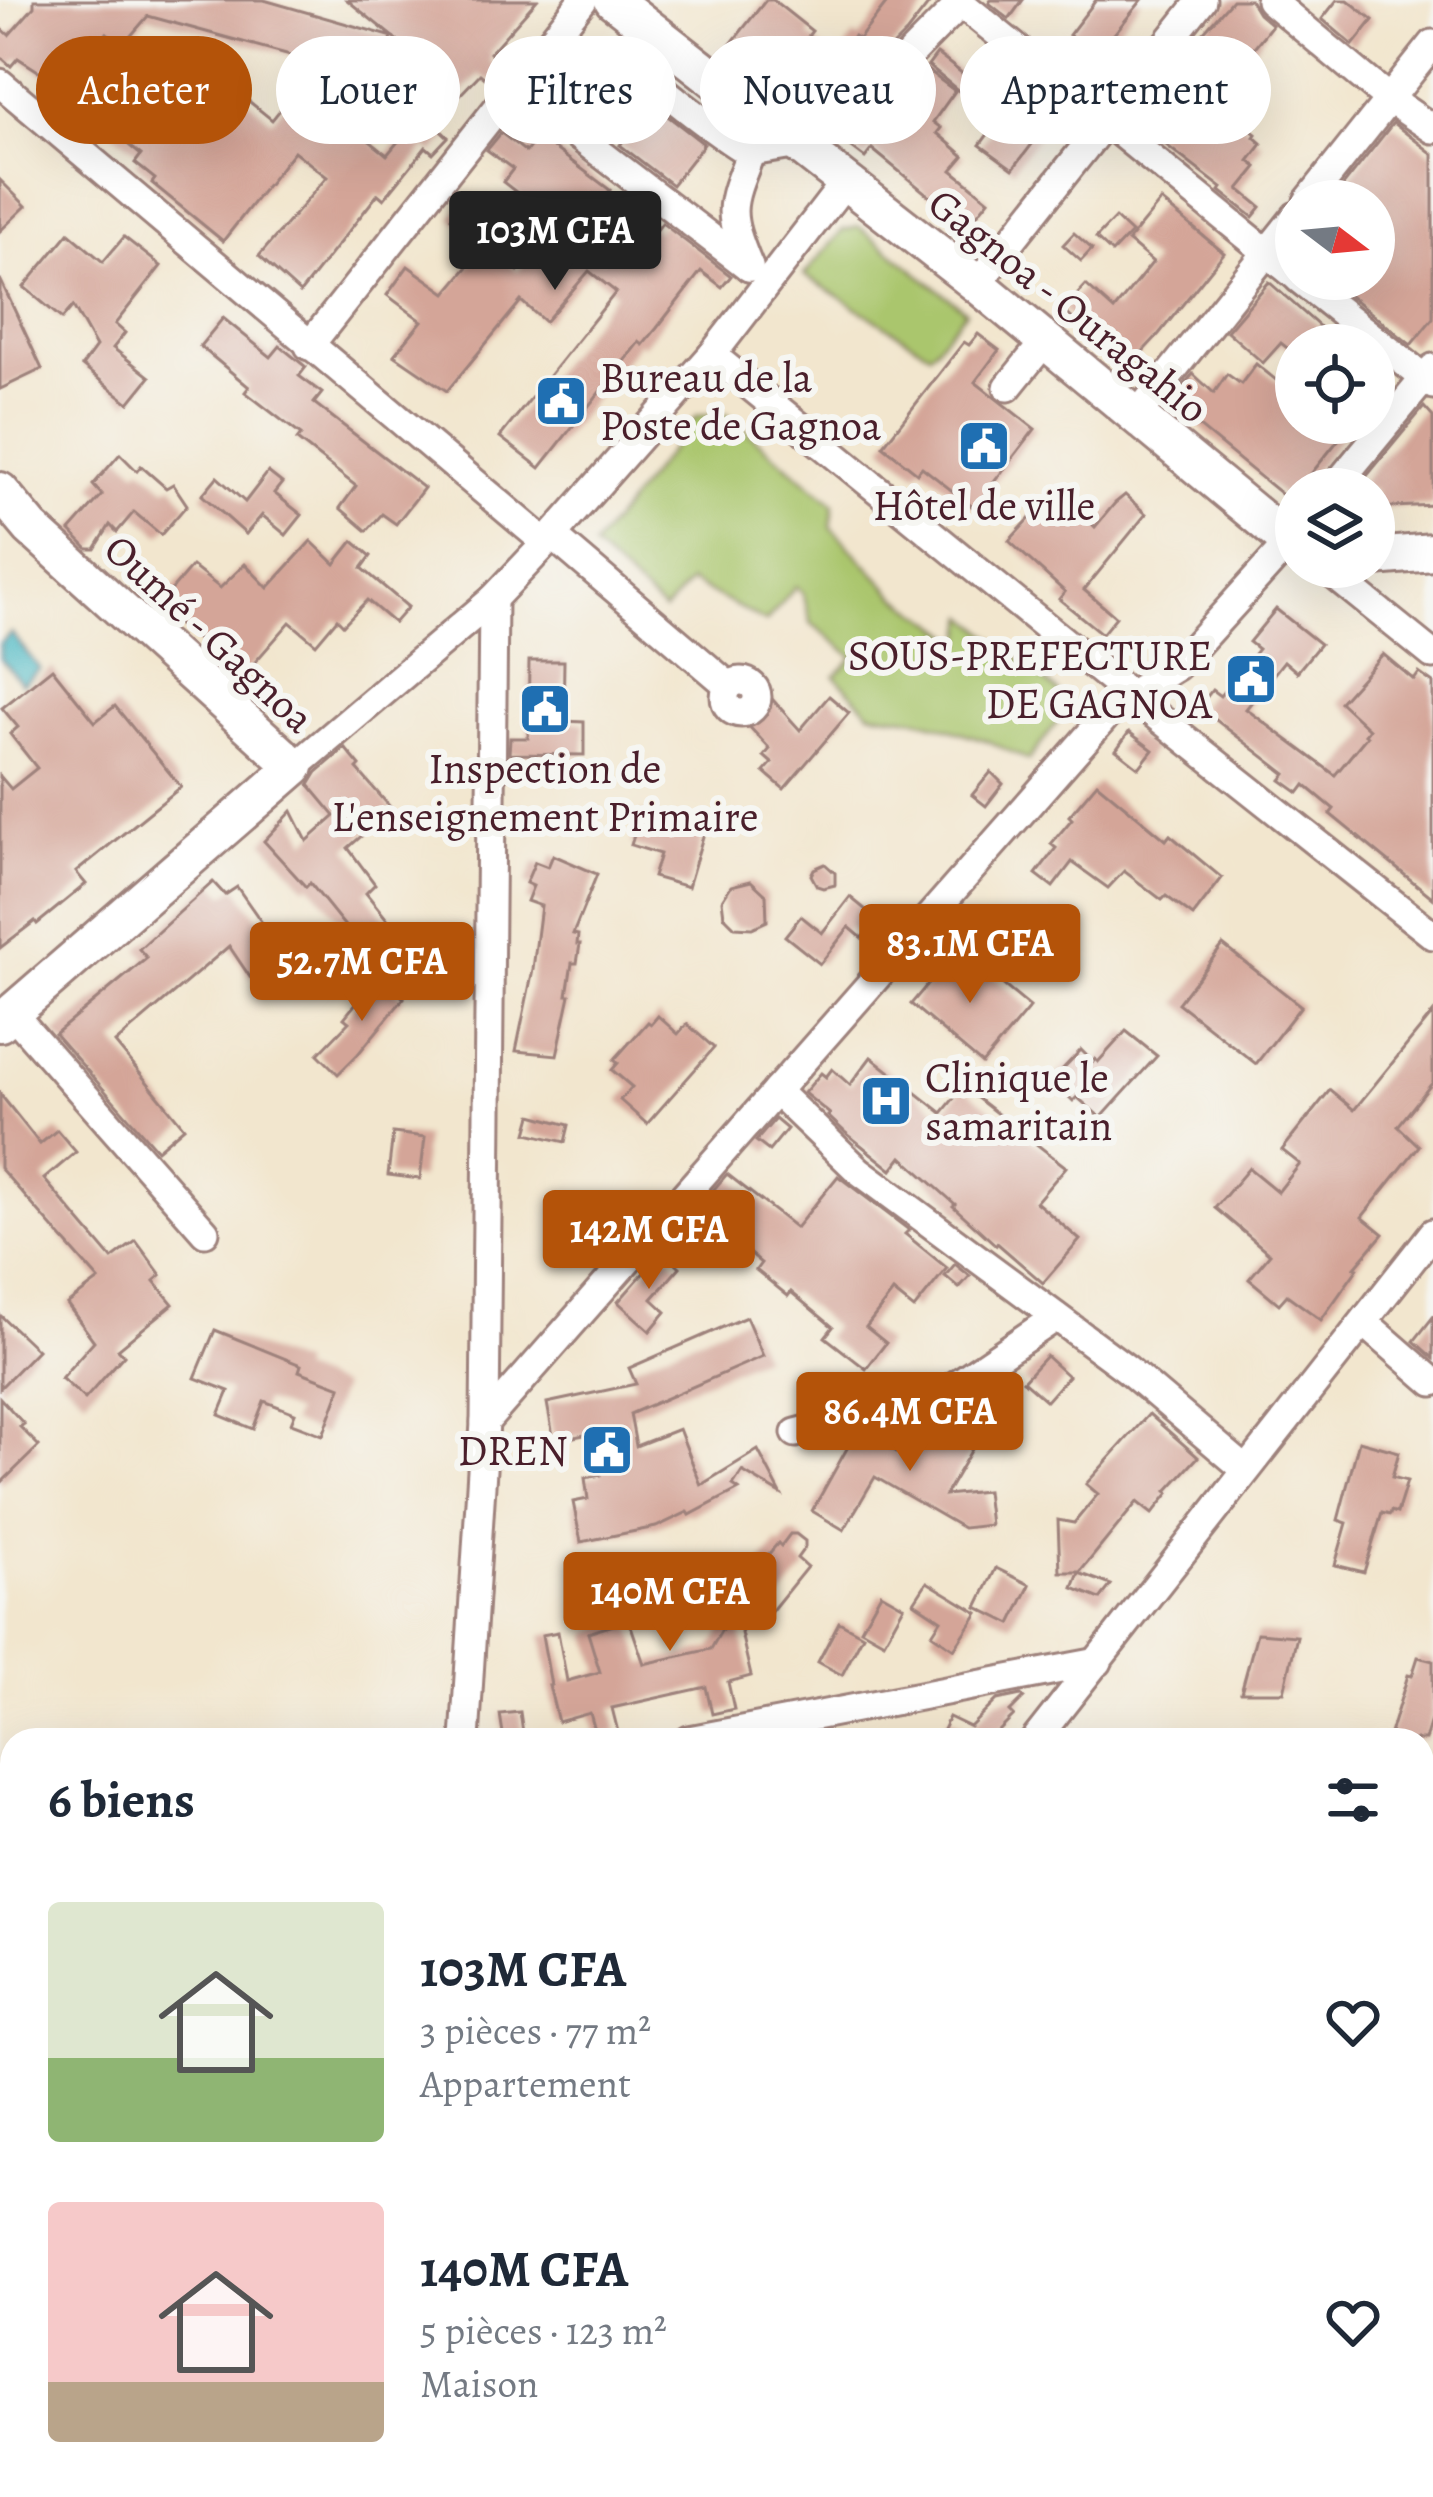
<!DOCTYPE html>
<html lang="fr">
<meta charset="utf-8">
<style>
:root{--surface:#fff;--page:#f2f2f3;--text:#1f2937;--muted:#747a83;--accent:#b45309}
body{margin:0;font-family:Alegreya,serif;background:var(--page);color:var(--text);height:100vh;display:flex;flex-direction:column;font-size:45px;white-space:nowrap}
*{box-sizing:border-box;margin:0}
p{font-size:39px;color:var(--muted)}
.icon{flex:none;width:66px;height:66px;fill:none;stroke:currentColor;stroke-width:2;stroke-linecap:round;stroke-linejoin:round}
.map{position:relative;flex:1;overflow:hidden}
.panel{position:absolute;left:0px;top:1728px;width:1434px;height:771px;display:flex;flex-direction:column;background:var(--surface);border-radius:36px 36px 0 0;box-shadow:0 12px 48px #0002}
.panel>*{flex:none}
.top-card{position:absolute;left:36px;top:36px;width:1362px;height:108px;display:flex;gap:24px}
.needle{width:78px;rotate:106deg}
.tools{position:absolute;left:1275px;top:180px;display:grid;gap:24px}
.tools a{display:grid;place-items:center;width:120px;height:120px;border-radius:50%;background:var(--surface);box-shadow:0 12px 48px #0002;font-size:60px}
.price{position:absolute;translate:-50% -102px;padding:0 27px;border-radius:12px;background:var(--accent);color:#fff;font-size:39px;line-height:78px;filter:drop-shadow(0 3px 6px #0008)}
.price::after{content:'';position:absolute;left:50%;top:72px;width:36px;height:27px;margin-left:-18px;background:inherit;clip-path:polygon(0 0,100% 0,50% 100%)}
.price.selected{background:#222;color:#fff}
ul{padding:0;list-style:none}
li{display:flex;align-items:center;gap:36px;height:300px;padding:0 48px}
li span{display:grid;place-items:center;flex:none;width:336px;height:240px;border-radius:12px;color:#555}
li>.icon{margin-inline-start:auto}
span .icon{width:144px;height:144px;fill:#fffc;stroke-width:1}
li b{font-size:51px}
h2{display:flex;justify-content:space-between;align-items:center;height:144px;padding:0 48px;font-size:51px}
.pill{padding:0 42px;border-radius:54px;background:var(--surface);box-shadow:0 12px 48px #0002;font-size:42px;line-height:108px}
.pill.selected{background:var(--accent);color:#fff}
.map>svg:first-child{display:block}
</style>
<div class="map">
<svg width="1433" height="2497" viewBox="0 0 1433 2497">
<rect width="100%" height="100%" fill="#f6f6f2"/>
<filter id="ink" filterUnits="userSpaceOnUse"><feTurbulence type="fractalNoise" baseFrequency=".00833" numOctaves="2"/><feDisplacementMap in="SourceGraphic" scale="24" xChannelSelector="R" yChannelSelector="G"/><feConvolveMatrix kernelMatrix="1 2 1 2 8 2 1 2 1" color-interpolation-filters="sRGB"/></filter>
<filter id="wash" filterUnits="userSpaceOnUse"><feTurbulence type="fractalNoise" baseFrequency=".004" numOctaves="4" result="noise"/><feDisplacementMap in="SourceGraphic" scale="48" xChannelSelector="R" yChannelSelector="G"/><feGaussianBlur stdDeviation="2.7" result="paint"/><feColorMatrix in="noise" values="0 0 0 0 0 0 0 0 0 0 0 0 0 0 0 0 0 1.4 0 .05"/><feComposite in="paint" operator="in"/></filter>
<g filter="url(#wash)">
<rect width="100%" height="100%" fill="#f2e6ce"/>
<g fill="#aac66d" stroke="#7a724c" stroke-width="3">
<polygon points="859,227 966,311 930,353 804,275 843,230"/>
<polygon points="727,415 834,504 831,527 896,596 963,642 967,616 1057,691 1067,709 1029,760 985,740 919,719 870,712 835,676 854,657 811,623 803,593 796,586 766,622 690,582 664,611 593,547 697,416"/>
</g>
<polygon fill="#49b7c2" stroke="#4a6b76" stroke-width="3" points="11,633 40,669 22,684 0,658 0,643"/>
<g id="blocks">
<g fill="#d4a598">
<polygon points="34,0 264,0 393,37 358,84 334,67 148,16 122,46 107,33 60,93 47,82 49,78 18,58 11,66 0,56 0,27 9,35 34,7"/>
<polygon points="347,0 537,0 490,53 493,56 490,61 501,70 490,82 480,74 433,123 448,137 433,153 426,147 384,199 378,194 300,293 259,256 327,177 294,151 223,241 152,183 155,179 135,163 141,155 109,129 125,108 157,134 216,62 235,78 229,85 272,120 300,85 387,155 436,96 412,74 424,62"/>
<polygon points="766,0 773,0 812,31 808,36 837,59 854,36 859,39 889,0 932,0 907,32 866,73 861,90 866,98 873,103 885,103 923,67 955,91 933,122 941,128 937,133 964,156 952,170 989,200 967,227 872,149 865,158 799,108 796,112 769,91 772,87 726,50"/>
<polygon points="991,0 1023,0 1009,19 989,3"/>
<polygon points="1096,0 1142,0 1105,45 1128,64 1107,91 1084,73 1081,77 1061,62 1077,42 1069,35"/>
<polygon points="1232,0 1250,0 1258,13 1272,25 1247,56 1246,60 1262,73 1250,88 1193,44"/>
<polygon points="1337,0 1348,0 1373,20 1353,45 1322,19"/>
<polygon points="937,54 980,87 982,85 990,91 997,82 1025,103 1032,95 1056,113 1013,169 980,145 997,122 928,66"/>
<polygon points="1169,71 1231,118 1241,122 1256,134 1254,137 1262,144 1249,161 1257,167 1239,189 1261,207 1253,217 1220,191 1222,188 1135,121 1141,114 1137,111"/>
<polygon points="660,110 704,144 672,185 620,145 632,130 640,136"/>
<polygon points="1393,123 1433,154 1433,318 1411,345 1329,279 1374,279 1374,201 1331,201"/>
<polygon points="501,133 526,152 538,136 610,190 608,193 656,231 662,223 731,276 722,287 701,271 657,328 643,345 639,342 540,468 500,437 616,292 589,271 545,322 521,301 447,391 394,355 422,321 387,295 408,266 446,293 486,245 518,271 556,223 503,182 513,169 487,150"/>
<polygon points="0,180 26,206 0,231"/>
<polygon points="1161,201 1224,253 1159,334 1133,362 1101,334 1096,340 1063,310 1086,285 1114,310 1153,262 1128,241"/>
<polygon points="463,202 490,223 478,239 451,218"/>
<polygon points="1115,218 1131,233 1112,253 1096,238"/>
<polygon points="69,233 103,262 124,237 161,266 115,324 125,333 113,348 150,377 129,403 82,366 96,347 73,306 62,319 24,287"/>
<polygon points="1074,233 1092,249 1081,261 1063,245"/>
<polygon points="0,279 42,369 0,389"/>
<polygon points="1269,282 1330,336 1323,345 1296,345 1296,355 1281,343 1263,363 1227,331"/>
<polygon points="223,318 271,357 280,346 306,367 299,376 322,393 314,403 424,488 396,524 382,514 367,531 340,508 356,486 297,440 301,435 245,392 249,387 200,346"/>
<polygon points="978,334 999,350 975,382 1035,429 974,508 922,467 917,473 883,446 964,342 969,345"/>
<polygon points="1256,364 1296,396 1296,423 1352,423 1311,474 1313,476 1302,489 1296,489 1296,496 1291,502 1176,408 1173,398 1193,374 1214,393 1227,374 1241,384"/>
<polygon points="1424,407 1433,417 1433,505 1374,508 1374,489 1356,489"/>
<polygon points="120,454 137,471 141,466 166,488 173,484 187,505 161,535 134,512 117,532 110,525 95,549 88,549 70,531 102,495 93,485"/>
<polygon points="268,472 282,483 274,493 302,515 286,535 262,515 246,534 202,495 217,477 245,502"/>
<polygon points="1057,489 1095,527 1115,503 1125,495 1146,514 1084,590 1116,617 1102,634 1059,599 1065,592 1009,541"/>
<polygon points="311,541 335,564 353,541 371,556 362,568 408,607 394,623 367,600 343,625 337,619 316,644 290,622 241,678 213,651 156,608 192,566 220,588 245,564 268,588"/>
<polygon points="1276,609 1320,644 1297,672 1284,661 1246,709 1335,775 1367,736 1365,734 1369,729 1340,702 1383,654 1414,680 1419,673 1433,683 1433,898 1330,814 1334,809 1305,785 1299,793 1281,780 1286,774 1199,707 1212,690 1220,696 1258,649 1249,642"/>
<polygon points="529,661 564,661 563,721 584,722 584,755 509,754 510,738 528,738"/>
<polygon points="52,668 95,722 115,706 181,787 76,872 86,884 37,924 35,921 0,948 0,776 11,789 37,768 10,734 18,727 2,708"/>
<polygon points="829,696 849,713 784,789 764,772 772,763 764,756 770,749 746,723 772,699 800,730"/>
<polygon points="1129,732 1153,750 1139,768 1116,750"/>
<polygon points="345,748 360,766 357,769 392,809 348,848 375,884 366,893 406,943 378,967 310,883 306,887 264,841 292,811 307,841 335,816 309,785 317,772"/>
<polygon points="991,772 1003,784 986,806 972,795"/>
<polygon points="1097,783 1166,840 1170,835 1222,878 1193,916 1166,896 1162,900 1124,871 1108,888 1072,862 1053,887 1036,874 1056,848 1051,844 1072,819 1069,816"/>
<polygon points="641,812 704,833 688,887 653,877 660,854 631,845"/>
<polygon points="553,855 597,874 573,934 578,935 577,944 580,944 577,963 572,963 567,995 570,995 557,1055 516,1051 533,969 541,906 527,901 533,886 526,883 535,862 548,867"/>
<polygon points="825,864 835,873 835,885 823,888 817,886 811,875 814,869"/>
<polygon points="751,881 766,895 767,921 752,928 735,927 724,916 722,900 731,886"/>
<polygon points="213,882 225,895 237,887 283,953 250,977 229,946 115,1043 184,1127 157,1150 55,1034 147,958 139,949"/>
<polygon points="850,897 877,919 862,938 849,927 820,964 785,936 801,916 822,933"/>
<polygon points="1223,945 1301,1006 1256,1064 1178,1003"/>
<polygon points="950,947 972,968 977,963 1030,1007 982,1064 911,1004 944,965 938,959"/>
<polygon points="378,976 404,998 358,1054 338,1074 318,1054 349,1022 344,1018"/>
<polygon points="1433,1013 1433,1082 1398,1126 1419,1146 1362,1217 1383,1234 1355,1267 1358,1268 1321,1320 1287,1295 1279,1304 1249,1279 1270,1254 1215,1208 1249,1168 1278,1192 1300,1164 1282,1150 1330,1090 1354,1110"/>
<polygon points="658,1016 678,1034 687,1024 714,1048 647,1124 620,1100 632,1087 612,1070 618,1063 614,1060 648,1022 651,1024"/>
<polygon points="1126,1031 1157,1056 1101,1118 1077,1097 1073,1101 1052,1080 1081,1050 1093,1062 1095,1059 1098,1062"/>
<polygon points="871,1057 942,1113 963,1087 1066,1167 1036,1202 1080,1240 1043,1283 997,1243 996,1245 953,1206 955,1204 902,1157 892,1170 846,1133 828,1116 830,1114 804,1093 821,1073 826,1077 832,1069 850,1085"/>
<polygon points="0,1094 40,1144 57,1130 76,1152 44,1179 112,1259 136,1241 161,1275 154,1281 173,1304 118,1349 124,1355 85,1399 61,1378 94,1341 67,1304 99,1280 0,1168"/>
<polygon points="532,1115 569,1125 565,1142 527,1133"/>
<polygon points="775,1119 787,1129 769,1151 756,1141"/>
<polygon points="393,1133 425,1137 420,1179 388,1175"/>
<polygon points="727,1174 796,1228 838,1176 909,1230 905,1234 947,1268 914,1309 893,1292 866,1327 886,1343 866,1369 825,1337 833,1327 791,1292 788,1296 756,1270 761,1263 696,1210"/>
<polygon points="663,1251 680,1267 652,1299 666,1312 650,1331 618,1302"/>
<polygon points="955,1264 970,1276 959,1288 945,1276"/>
<polygon points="0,1315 37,1350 0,1388"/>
<polygon points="746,1317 763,1356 630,1414 636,1446 679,1429 701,1485 758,1450 781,1494 742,1471 733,1485 739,1489 690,1515 688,1512 656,1527 581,1542 573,1502 588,1499 585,1478 601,1475 594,1433 554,1441 547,1403 636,1384 629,1368"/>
<polygon points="1433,1317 1433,1358 1414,1341"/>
<polygon points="215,1330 301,1365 299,1371 341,1387 323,1435 291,1423 295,1413 264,1401 253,1429 219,1415 229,1391 195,1378"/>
<polygon points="1046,1356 1068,1376 1046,1401 1023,1381"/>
<polygon points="0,1398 24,1424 20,1427 39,1446 0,1484"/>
<polygon points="954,1408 985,1427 945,1495 986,1491 990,1525 963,1528 875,1477 844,1530 812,1511 854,1436 865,1434 911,1460 939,1414"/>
<polygon points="1149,1414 1198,1457 1167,1491 1169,1493 1152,1514 1137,1502 1080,1572 1060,1572 1058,1520 1074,1523 1098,1494 1086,1484"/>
<polygon points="1359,1441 1399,1452 1392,1477 1407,1481 1397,1513 1391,1511 1390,1515 1382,1513 1364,1572 1335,1565 1347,1523 1338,1520"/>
<polygon points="790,1534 796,1534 805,1541 805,1547 797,1558 807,1567 769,1614 757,1604 741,1633 751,1676 728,1682 734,1709 712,1714 706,1687 612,1708 618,1732 597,1738 590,1713 558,1722 549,1685 551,1685 542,1635 558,1632 567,1681 600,1672 588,1633 629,1620 644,1664 711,1649 743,1592 739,1589 778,1543 781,1546"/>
<polygon points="996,1568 1030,1585 1011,1624 977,1607"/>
<polygon points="1079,1573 1111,1585 1100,1599 1073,1588"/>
<polygon points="927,1582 978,1613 954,1649 932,1634 941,1620 914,1602"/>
<polygon points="881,1593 904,1606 884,1642 861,1629"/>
<polygon points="839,1622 863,1635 842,1675 818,1662"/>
<polygon points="1257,1633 1297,1636 1284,1692 1241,1692"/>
<polygon points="1418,1657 1433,1661 1433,1713 1425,1740 1388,1740 1408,1675 1412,1676"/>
<polygon points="1021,1695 1024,1698 1010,1712 1014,1716 992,1738 997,1740 938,1740 949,1717 970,1727 997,1700"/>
<polygon points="520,1712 524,1740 504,1740 500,1714"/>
</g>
</g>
</g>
<g filter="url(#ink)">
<use href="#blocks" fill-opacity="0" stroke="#9e827c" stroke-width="3"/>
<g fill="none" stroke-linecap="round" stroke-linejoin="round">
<g stroke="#9e827c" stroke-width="33">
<g id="minor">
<polyline points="957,0 1296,276"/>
<polyline points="1270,0 1389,99 1433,129"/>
<path d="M 640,20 C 638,33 633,55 641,67 C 651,84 726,139 745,150 L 751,152 L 799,144"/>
<polyline points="547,46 602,83"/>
<polyline points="1166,46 1242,104"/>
<polyline points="0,83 546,543"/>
<polyline points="879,86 961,3"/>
<polyline points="514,87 749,267"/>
<polyline points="573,132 602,83 654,81"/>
<polyline points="1308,201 1433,44"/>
<path d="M 749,267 C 726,211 729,207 751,152"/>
<polyline points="1299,279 1433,385"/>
<polyline points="977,284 1202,0"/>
<polyline points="309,346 583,0"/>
<polyline points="712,355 1130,695 1433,935"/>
<polyline points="1008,387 1046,340"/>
<polyline points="1136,416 1296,216"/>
<polyline points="1333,489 1433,368"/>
<polyline points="553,536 729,686"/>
<polyline points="1324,567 1433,655"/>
<circle cx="741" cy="697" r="16"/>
<polyline points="295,767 493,599 546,543 712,355 846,181"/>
<polyline points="12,1013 205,1232"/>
<polyline points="776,1091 858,1170 1127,1369 1246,1470"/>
<polyline points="1364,1322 1433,1382"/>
<polyline points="485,1422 1107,715 1130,695 1177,666 1296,535"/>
<polyline points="796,1433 941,1395 1056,1317"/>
<polyline points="465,1740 485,1422 493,599"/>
<polyline points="689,1740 1098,1662"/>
<polyline points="1035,1740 1433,1233"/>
<path d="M 12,2049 C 0,2077 0,2110 12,2138"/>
<polyline points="1422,2093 1433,2079"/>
<polyline points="507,2487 517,2497"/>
<polyline points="1103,2497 1110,2487"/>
</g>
</g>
<g stroke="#9e827c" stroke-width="42">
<g id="major">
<polyline points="613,0 977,284 1296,548"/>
<polyline points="0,491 31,528 295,767 0,1023"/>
<polyline points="1374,557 1433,552"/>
</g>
</g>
<use href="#minor" stroke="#fff" stroke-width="27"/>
<use href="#major" stroke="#fff" stroke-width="36"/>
</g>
</g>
<defs>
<g id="civic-square" transform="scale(2.7)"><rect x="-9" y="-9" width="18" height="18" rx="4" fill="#1f6fb2" stroke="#f6f6f2"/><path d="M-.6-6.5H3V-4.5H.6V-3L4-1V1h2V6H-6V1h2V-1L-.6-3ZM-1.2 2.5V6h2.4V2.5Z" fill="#fff"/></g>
<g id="hospital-square" transform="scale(2.7)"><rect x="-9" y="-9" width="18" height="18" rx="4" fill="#1f6fb2" stroke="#f6f6f2"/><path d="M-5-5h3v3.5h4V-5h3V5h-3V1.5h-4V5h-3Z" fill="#fff"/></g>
</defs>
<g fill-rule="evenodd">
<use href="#civic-square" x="561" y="401"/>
<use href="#civic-square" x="984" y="446"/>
<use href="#civic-square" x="1251" y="679"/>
<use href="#civic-square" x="545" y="709"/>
<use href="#hospital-square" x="886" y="1101"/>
<use href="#civic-square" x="607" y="1450"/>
</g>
<g text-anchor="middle" stroke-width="12" stroke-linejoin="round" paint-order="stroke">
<g font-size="42" fill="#4a1f2b" stroke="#f6f6f2">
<text transform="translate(1069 305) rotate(39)" y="15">Gagnoa - Ouragahio</text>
<text transform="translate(210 633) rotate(43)" y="15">Oumé - Gagnoa</text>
</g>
<g font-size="42" fill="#4a1f2b" stroke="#f6f6f2" text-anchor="start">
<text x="600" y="392">Bureau de la<tspan x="600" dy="48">Poste de Gagnoa</tspan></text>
<text x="984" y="520" text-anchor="middle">Hôtel de ville</text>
<text x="1212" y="670" text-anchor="end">SOUS-PREFECTURE<tspan x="1212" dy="48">DE GAGNOA</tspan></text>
<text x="545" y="783" text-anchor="middle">Inspection de<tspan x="545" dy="48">L'enseignement Primaire</tspan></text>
<text x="925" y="1092">Clinique le<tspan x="925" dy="48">samaritain</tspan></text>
<text x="568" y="1465" text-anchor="end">DREN</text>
</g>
</g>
</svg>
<div class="tools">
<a><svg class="needle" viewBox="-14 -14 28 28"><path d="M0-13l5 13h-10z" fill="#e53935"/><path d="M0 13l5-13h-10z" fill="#747a83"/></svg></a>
<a><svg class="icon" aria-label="locate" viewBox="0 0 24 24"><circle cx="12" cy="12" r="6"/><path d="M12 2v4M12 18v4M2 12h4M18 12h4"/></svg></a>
<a><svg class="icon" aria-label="layers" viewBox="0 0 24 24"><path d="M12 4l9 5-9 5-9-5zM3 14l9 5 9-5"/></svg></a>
</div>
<b class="price selected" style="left:555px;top:293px">103M CFA</b>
<b class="price" style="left:970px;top:1006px">83.1M CFA</b>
<b class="price" style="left:362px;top:1024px">52.7M CFA</b>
<b class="price" style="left:649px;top:1292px">142M CFA</b>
<b class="price" style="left:910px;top:1474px">86.4M CFA</b>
<b class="price" style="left:670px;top:1654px">140M CFA</b>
<div class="top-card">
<a class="pill selected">Acheter</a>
<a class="pill">Louer</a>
<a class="pill">Filtres</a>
<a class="pill">Nouveau</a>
<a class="pill">Appartement</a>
</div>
<section class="panel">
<h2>6 biens<svg class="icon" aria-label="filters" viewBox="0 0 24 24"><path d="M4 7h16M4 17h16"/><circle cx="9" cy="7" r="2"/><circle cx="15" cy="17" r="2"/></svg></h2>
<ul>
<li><span style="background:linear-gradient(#dfe7d0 65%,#8fb573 0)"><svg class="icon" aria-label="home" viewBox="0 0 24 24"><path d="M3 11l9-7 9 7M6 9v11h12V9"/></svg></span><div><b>103M CFA</b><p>3 pièces · 77 m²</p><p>Appartement</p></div><svg class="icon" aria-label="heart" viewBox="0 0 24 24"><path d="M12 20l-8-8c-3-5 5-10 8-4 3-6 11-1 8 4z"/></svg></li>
<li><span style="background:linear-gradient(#f6c9c9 75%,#b9a48a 0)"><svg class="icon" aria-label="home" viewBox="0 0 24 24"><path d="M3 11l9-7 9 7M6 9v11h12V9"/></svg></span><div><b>140M CFA</b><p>5 pièces · 123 m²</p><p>Maison</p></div><svg class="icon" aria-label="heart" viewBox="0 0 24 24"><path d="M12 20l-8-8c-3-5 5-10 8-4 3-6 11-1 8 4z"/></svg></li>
</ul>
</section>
</div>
